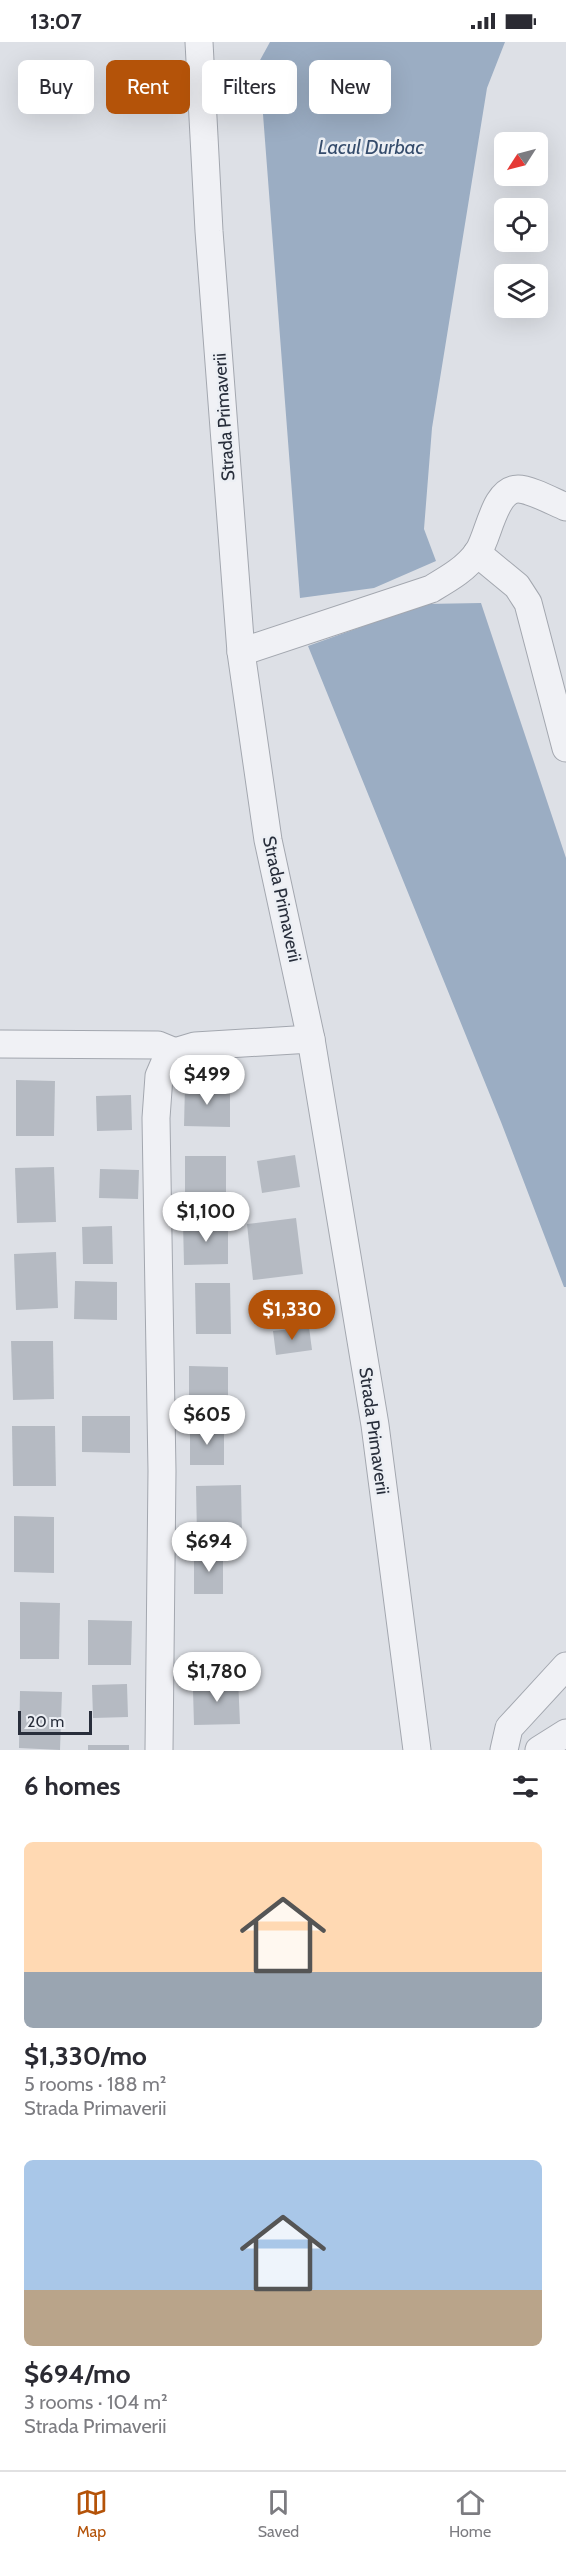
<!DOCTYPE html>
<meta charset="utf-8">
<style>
:root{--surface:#fff;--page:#f7f7f7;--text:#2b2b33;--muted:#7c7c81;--line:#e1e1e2;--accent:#b45309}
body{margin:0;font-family:Cabin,sans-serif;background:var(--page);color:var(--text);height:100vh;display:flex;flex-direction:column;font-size:22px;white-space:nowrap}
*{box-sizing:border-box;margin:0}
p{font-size:20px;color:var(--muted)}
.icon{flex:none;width:33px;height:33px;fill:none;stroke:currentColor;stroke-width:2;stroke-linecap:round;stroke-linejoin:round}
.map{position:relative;height:1708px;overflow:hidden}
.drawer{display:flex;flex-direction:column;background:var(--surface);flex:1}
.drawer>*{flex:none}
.guide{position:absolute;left:18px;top:18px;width:531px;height:54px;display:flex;gap:12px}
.needle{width:39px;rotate:234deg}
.tools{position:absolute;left:494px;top:90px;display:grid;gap:12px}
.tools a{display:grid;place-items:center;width:54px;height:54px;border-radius:9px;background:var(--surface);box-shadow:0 6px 24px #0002;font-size:30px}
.scale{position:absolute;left:18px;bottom:15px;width:74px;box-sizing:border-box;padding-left:6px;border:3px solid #282e3b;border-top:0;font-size:16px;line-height:21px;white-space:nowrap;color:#282e3b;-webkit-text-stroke:4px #eceff4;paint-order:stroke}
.price{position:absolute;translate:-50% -51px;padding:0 14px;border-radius:21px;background:#fff;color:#222;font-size:20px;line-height:39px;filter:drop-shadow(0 2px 3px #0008)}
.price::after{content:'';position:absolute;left:50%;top:36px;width:18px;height:14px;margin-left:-9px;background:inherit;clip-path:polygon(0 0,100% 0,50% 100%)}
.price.active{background:var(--accent);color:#fff}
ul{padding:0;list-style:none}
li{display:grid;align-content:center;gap:12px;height:318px;padding:0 24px}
li span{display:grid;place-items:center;height:186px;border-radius:9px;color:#555}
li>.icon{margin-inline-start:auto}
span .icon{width:108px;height:108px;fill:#fffc;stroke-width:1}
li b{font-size:26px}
h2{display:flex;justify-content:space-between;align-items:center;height:72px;padding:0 24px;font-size:26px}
.tag{padding:0 21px;border-radius:9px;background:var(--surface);box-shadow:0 6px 24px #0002;font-size:21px;line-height:54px}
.tag.active{background:var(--accent);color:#fff}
.status{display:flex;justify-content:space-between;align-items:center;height:42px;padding:0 30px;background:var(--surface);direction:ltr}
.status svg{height:16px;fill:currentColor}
.menu{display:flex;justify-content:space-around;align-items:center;height:84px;border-top:2px solid var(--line);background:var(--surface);font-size:16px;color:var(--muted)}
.menu a{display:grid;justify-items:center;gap:3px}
.menu .active{color:var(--accent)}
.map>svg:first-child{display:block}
</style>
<div class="status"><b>13:07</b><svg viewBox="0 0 49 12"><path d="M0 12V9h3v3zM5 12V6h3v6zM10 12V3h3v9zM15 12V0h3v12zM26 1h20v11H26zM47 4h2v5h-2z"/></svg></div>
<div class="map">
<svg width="566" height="1708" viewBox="0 0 566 1708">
<rect width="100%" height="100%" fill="#dde0e6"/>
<g fill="#9badc3">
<polygon points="270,0 505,0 487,46 432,386 424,487 436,519 374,546 300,556 259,20"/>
<polygon points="481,561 566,816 566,1245 564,1245 501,1080 308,604 425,562"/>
</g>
<g fill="#b5bac2">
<polygon points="16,1038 55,1039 54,1094 16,1094"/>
<polygon points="185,1043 230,1043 230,1085 184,1084"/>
<polygon points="131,1053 132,1088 97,1089 96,1054"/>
<polygon points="295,1113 300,1145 262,1151 257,1119"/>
<rect x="185" y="1114" width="41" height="43"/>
<polygon points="54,1125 56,1180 17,1181 15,1126"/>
<polygon points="100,1127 139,1128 138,1157 99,1156"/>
<polygon points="296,1176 303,1232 253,1238 247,1182"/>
<polygon points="183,1180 228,1180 228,1222 184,1223"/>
<polygon points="112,1184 113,1222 83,1222 82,1185"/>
<polygon points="56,1210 58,1266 16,1268 14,1212"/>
<polygon points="75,1239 117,1240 117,1278 74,1277"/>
<polygon points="195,1241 230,1241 231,1292 196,1292"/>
<polygon points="309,1285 312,1308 276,1313 273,1289"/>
<polygon points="11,1299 53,1299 54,1357 13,1358"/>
<polygon points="189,1324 228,1325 228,1360 189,1360"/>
<polygon points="82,1374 130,1374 130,1411 82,1410"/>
<polygon points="12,1384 55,1384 56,1444 13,1444"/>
<rect x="190" y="1385" width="34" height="38"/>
<polygon points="241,1443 242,1494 197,1494 196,1444"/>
<polygon points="14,1474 54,1475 54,1531 14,1530"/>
<rect x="194" y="1509" width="29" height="43"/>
<polygon points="20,1560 60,1561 59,1617 20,1617"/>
<polygon points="88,1578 132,1579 131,1623 88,1623"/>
<polygon points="238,1636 240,1682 194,1683 193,1648 203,1648 202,1637"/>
<polygon points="127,1642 128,1675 93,1676 92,1643"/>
<polygon points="20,1649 62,1650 60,1708 19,1706"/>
<rect x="88" y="1703" width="41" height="5"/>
</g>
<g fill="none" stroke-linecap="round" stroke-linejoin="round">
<g stroke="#a3a7af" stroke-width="29">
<g id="minor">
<polyline points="199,0 209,189 241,610 268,798 311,997 375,1383 417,1708"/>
<polyline points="477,511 517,544 528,561 566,706"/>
<path d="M 241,610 L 431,547 C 448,537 466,527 478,510 C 489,494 494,447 518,447 C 530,447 554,460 566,465"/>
<polyline points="0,1002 158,1003 175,1010"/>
<polyline points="159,1708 162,1429 156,1076 159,1034 165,1020 175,1010 195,1004 311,997"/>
<polyline points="504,1708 509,1686 566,1624"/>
<polyline points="539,1708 566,1691"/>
</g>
</g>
<use href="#minor" stroke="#f0f1f5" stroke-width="27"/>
</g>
<g text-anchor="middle" stroke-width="5" stroke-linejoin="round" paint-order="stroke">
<g font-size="18" fill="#282e3b" stroke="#eceff4">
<text transform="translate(224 375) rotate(-94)" y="6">Strada Primaverii</text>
<text transform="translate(282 857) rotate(78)" y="6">Strada Primaverii</text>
<text transform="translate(374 1389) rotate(82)" y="6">Strada Primaverii</text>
</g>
<g font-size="20" font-style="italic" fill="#354c6c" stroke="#eceff4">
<text x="371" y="112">Lacul Durbac</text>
</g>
</g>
</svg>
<div class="tools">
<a><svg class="needle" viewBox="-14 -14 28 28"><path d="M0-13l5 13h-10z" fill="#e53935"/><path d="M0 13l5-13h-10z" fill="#7c7c81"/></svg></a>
<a><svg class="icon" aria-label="locate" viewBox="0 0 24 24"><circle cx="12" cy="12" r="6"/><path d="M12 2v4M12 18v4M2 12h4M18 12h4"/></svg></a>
<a><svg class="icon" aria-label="layers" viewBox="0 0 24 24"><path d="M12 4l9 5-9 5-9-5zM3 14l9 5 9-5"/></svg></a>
</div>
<div class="scale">20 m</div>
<b class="price" style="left:207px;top:1064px">$499</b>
<b class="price" style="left:206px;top:1201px">$1,100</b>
<b class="price active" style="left:292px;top:1299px">$1,330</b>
<b class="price" style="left:207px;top:1404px">$605</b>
<b class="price" style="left:209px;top:1531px">$694</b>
<b class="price" style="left:217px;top:1661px">$1,780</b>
<div class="guide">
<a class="tag">Buy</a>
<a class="tag active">Rent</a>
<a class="tag">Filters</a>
<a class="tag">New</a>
</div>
</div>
<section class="drawer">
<h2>6 homes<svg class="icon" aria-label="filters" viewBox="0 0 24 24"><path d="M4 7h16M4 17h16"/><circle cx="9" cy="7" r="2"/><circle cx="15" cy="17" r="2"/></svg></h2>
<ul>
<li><span style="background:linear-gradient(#ffd9b3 70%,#9aa5b1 0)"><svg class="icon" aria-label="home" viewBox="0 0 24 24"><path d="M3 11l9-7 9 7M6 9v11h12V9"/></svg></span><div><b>$1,330/mo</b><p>5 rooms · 188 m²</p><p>Strada Primaverii</p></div></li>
<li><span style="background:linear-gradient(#a9c7e8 70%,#b9a48a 0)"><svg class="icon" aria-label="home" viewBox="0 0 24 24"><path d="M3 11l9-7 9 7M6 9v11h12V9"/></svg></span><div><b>$694/mo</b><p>3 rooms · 104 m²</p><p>Strada Primaverii</p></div></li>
</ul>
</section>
<nav class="menu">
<a class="active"><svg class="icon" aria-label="map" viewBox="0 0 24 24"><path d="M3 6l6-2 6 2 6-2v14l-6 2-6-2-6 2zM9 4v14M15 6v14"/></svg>Map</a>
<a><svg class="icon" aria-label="saved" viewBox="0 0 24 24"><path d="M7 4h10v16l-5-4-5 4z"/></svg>Saved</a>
<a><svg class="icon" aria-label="home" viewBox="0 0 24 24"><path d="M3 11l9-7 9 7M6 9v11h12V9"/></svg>Home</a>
</nav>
